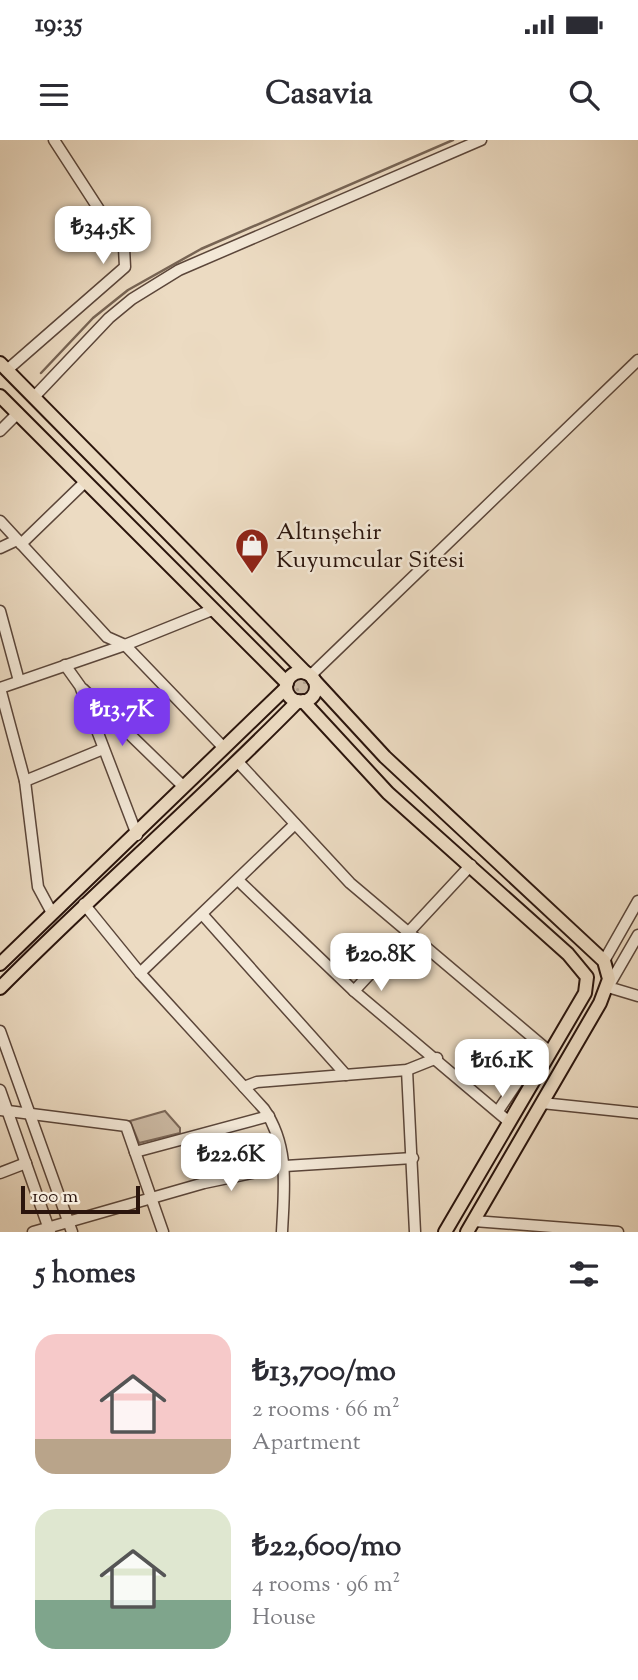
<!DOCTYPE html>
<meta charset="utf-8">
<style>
:root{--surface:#fff;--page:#f7f7f7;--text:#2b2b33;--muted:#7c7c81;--accent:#7c3aed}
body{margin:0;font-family:"Sorts Mill Goudy",serif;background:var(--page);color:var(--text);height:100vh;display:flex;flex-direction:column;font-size:26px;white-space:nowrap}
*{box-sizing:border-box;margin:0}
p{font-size:23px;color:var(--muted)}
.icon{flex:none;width:38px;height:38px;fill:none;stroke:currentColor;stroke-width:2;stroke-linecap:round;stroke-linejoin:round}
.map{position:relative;height:1092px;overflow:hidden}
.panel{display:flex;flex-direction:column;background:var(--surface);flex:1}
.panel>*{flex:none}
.scale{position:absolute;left:21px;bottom:18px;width:119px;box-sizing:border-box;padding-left:7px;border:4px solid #2b150d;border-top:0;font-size:19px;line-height:24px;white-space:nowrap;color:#2b150d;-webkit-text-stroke:5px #f3e8d7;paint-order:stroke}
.price{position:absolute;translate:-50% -60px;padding:0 16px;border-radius:14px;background:#fff;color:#222;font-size:23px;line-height:46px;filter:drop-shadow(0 2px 4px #0008)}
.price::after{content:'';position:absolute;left:50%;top:42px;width:21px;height:16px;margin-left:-10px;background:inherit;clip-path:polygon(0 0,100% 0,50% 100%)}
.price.selected{background:var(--accent);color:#fff}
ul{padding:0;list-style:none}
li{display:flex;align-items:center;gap:21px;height:175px;padding:0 35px}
li span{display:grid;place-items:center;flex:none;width:196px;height:140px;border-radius:21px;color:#555}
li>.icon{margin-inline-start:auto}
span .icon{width:84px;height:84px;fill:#fffc;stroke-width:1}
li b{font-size:30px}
h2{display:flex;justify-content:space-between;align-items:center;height:84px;padding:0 35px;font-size:30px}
.status{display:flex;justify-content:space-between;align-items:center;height:49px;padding:0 35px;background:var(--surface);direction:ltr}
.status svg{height:19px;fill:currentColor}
header{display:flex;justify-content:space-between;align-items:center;height:91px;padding:0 35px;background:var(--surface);font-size:32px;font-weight:800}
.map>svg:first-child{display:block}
</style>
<div class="status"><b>19:35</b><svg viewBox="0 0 49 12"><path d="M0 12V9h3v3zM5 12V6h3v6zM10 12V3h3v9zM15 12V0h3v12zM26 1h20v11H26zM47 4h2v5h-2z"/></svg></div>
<header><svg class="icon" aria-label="menu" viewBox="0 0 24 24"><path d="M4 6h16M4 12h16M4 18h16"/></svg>Casavia<svg class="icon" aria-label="search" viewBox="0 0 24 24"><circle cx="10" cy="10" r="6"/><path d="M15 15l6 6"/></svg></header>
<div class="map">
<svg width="638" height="1092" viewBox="0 0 638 1092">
<defs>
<pattern id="grass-dots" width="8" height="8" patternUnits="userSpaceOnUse" patternTransform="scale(1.75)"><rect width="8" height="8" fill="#cbb9a3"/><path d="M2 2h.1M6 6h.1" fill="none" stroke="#ae9e8b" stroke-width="1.8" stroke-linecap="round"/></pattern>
</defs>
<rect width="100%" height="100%" fill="#ecdbc2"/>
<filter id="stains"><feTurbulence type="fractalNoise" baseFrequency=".00286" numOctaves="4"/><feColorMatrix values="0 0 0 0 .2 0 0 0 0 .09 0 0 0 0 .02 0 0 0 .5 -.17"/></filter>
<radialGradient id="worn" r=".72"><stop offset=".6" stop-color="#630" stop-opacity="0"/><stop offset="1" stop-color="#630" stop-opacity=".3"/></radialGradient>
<circle fill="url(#grass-dots)" stroke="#7b6758" stroke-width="2" cx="301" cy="546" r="10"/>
<polygon fill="#cbb9a3" stroke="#7b6758" stroke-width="2" points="165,971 180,988 180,993 139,1003 130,981"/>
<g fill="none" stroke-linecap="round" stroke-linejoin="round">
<polyline stroke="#776454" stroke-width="2.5" points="41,233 93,178 128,150 201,109 453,0"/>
<g stroke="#5b463a" stroke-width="13">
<g id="minor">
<polyline points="7,230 125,127 124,108 54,0"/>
<polyline points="34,257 109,178 132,159 179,130 481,0"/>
<polyline points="0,291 18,273"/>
<polyline points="0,381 107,497 125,505 224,608"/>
<polyline points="21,404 85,342"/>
<polyline points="0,408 17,400"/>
<polyline points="0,471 19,541"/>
<polyline points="65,525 80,546 137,695"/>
<polyline points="310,536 638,220"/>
<polyline points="0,548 25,641 38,747 52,773"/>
<polyline points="0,548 125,505 212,470"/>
<polyline points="83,549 184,647"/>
<polyline points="238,622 350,743 550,912"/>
<polyline points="25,641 103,609"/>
<polyline points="238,740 354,851 508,981"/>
<path d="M 84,764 L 140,833 L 264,969 C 290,1007 284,1048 282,1092"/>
<polyline points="202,774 346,935"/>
<polyline points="638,795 608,847 638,856"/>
<polyline points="604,821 638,761"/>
<polyline points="140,833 295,684"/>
<polyline points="354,851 471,725"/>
<polyline points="0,891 72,1092"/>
<polyline points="407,930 415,1092"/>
<polyline points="244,947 257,942 407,930 437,918"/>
<polyline points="0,950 50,1092"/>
<polyline points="542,963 638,973"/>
<polyline points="0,970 126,986 163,1092"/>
<polyline points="498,971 541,907"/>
<polyline points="135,1012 269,976"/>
<polyline points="0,1033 26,1023"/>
<polyline points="474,1081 618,1092"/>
<polyline points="33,1092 204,1043 285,1026 413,1018"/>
</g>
</g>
<g stroke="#2b150d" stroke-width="16">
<g id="major">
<polyline points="0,223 306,533"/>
<polyline points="0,256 287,543"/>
<circle cx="301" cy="547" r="15"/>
<polyline points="313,539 385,617 604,821 609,839 600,863 467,1092"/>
<polyline points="303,561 388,653 568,814 587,837 585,853 445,1092"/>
<polyline points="0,824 286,548"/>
<path d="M 0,848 C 97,750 201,660 298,561"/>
</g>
</g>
<use href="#minor" stroke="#f3e8d7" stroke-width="10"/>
<use href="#major" stroke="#ecdbc2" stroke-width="12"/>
</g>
<defs>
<g id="shop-pin" transform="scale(1.75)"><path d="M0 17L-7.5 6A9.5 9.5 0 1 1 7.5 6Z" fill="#8f2418" stroke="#f3e8d7"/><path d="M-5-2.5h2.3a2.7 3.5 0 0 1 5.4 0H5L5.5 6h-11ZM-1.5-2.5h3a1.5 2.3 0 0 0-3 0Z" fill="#fff"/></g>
</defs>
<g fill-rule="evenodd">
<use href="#shop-pin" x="252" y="405"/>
</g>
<g text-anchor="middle" stroke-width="5" stroke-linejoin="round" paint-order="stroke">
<g font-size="24" fill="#2b150d" stroke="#f3e8d7" text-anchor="start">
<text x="276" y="399">Altınşehir<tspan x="276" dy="28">Kuyumcular Sitesi</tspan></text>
</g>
</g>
<rect width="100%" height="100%" filter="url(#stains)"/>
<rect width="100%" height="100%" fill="url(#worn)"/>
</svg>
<div class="scale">100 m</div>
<b class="price" style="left:103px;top:126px">₺34.5K</b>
<b class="price selected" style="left:122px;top:608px">₺13.7K</b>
<b class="price" style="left:381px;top:853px">₺20.8K</b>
<b class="price" style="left:502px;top:959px">₺16.1K</b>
<b class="price" style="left:231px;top:1053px">₺22.6K</b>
</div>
<section class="panel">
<h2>5 homes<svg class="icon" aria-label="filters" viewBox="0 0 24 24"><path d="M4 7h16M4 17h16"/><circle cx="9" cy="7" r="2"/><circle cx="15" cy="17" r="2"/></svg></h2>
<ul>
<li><span style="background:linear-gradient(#f6c9c9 75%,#b9a48a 0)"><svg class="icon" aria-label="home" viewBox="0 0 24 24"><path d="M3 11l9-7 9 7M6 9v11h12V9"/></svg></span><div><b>₺13,700/mo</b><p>2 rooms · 66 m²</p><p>Apartment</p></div></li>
<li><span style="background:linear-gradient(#dfe7d0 65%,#7fa58c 0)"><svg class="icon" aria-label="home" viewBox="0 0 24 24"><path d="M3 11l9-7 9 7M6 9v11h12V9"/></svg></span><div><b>₺22,600/mo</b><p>4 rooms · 96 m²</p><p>House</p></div></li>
</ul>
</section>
